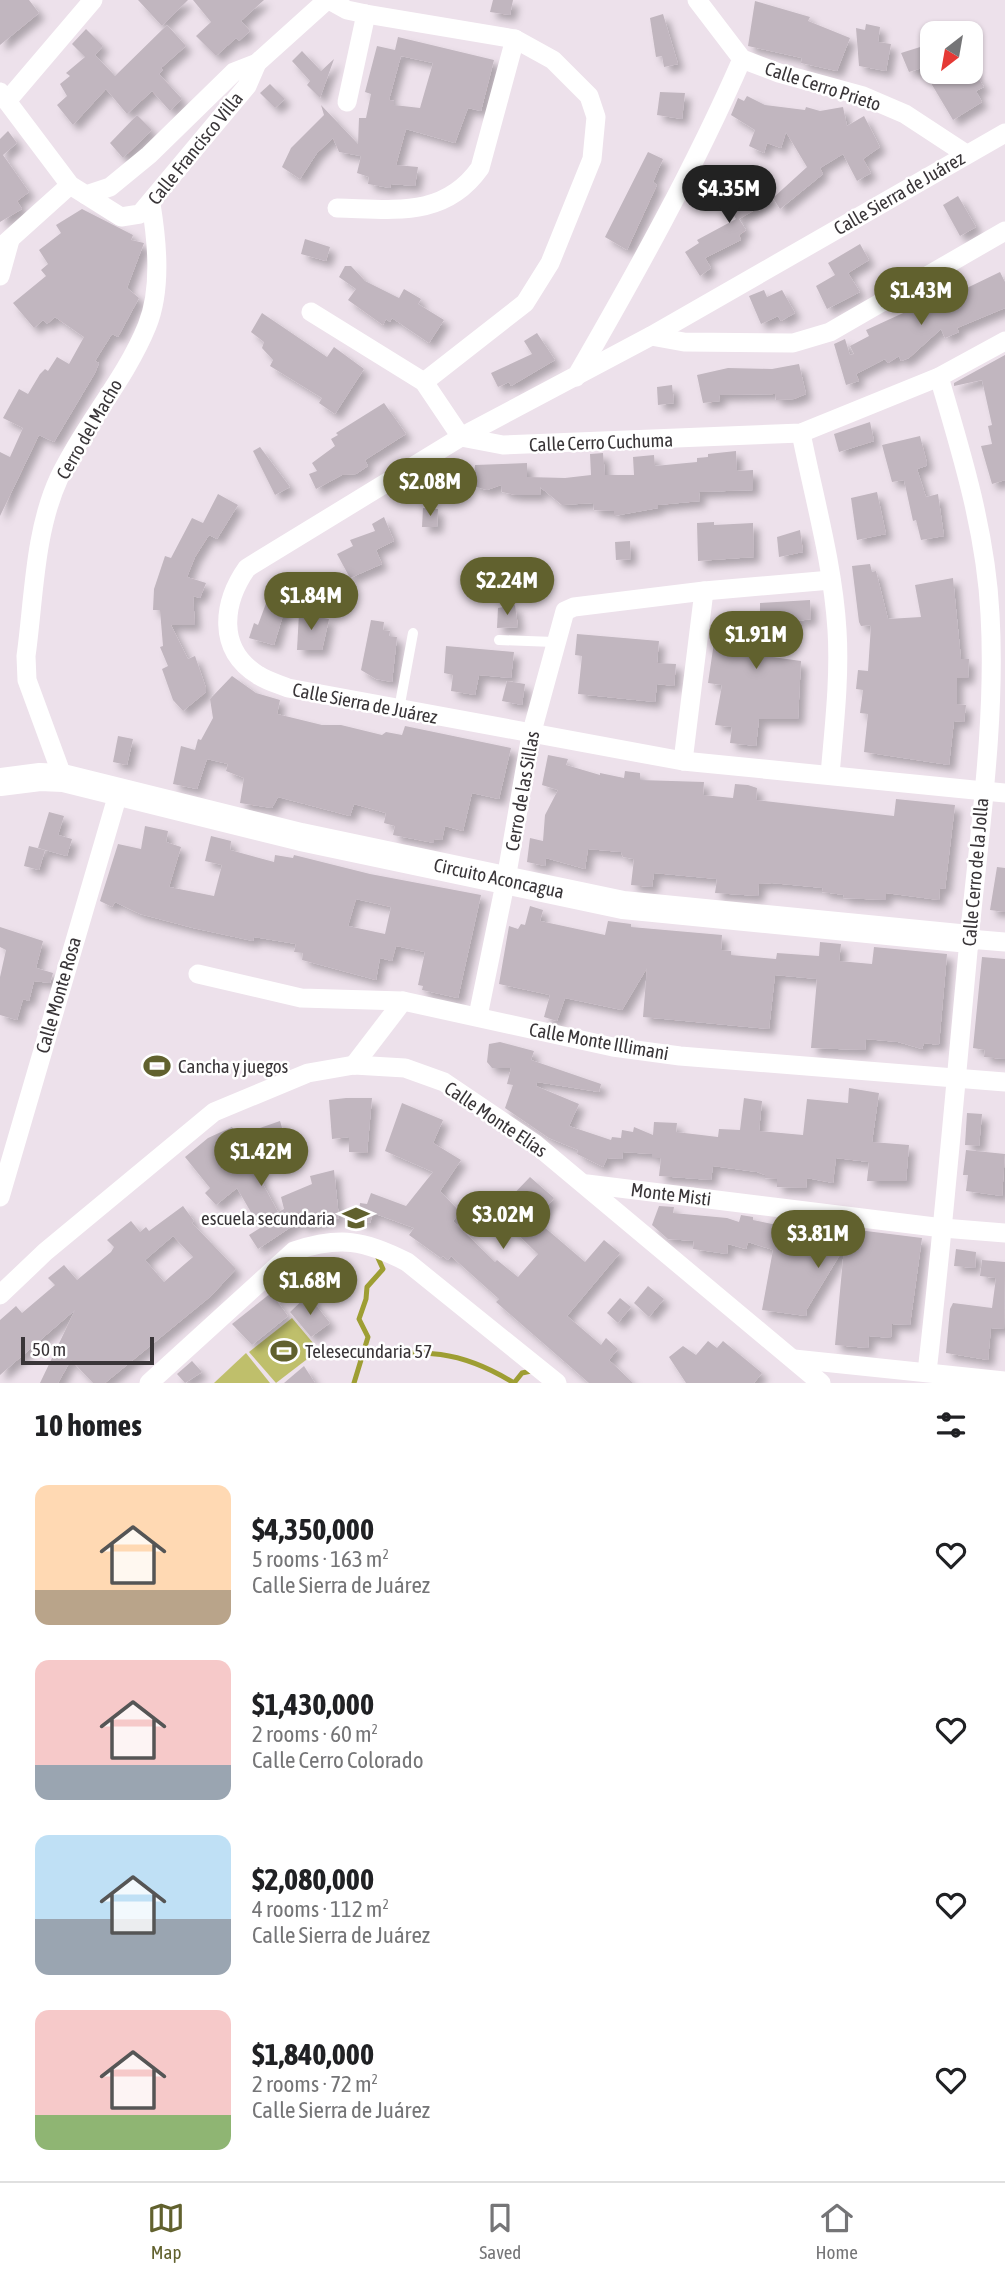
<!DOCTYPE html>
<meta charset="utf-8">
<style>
:root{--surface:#fff;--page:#f6f6f6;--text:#202124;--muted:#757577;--line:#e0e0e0;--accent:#61612e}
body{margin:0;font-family:"Asap Condensed",sans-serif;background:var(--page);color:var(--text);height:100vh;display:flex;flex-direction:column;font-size:26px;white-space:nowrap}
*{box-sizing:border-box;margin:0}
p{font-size:23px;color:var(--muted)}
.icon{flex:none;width:38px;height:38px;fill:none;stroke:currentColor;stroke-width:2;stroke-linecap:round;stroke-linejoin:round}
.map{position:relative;height:1383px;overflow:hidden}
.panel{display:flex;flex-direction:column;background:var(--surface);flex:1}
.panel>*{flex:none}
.needle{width:46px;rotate:211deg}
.tools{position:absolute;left:920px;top:21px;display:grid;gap:14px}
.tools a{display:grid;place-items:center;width:63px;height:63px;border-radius:14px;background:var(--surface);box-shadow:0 2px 5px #0004;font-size:35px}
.scale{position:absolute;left:21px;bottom:18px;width:133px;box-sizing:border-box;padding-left:7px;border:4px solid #393538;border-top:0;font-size:19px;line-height:24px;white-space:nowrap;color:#393538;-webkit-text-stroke:5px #fff;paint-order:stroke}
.price{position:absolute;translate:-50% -60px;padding:0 16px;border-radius:24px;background:var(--accent);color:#fff;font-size:23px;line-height:46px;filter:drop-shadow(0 2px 4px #0008)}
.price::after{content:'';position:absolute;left:50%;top:42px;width:21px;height:16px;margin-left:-10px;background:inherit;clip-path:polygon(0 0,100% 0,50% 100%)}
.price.current{background:#222;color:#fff}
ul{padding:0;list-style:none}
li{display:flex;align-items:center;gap:21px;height:175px;padding:0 35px}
li span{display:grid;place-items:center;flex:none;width:196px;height:140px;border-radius:14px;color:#555}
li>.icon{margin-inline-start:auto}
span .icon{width:84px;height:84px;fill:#fffc;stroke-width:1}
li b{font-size:30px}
h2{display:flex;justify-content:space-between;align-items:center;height:84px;padding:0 35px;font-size:30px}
.dock{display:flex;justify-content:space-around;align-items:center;height:98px;border-top:2px solid var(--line);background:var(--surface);font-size:19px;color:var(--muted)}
.dock a{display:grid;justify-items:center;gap:4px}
.dock .current{color:var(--accent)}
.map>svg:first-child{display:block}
</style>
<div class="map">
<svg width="1005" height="1383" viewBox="0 0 1005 1383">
<defs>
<filter id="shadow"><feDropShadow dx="6" dy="6" stdDeviation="3.5" flood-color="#0004"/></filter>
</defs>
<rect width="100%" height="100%" fill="#ede1eb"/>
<g fill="#bfbf6b">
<polygon points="292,1318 319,1350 276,1383 249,1352"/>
<polygon points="246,1353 270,1383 214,1383"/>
</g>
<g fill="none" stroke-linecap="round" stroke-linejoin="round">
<g stroke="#9e9e33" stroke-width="5">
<path d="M 362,1356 C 424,1350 459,1349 514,1383 L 522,1373 L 531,1371"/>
<polyline points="354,1383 368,1337 359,1319 366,1299 367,1287 383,1269 378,1258"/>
</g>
</g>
<g fill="#c1b6bf" fill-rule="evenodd" filter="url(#shadow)">
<polygon points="0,0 29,0 39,13 0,45"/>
<polygon points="138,0 188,0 162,26"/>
<polygon points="193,0 264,0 241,21 250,31 239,41 236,38 216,56 196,36 211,22"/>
<polygon points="493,0 513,0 510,15 490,12"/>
<polygon points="755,1 810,17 808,21 850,38 837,71 801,63 802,58 748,46"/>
<polygon points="663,14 678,64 664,67 662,56 656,57 650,18"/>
<polygon points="866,24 880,27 878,42 891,44 886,71 859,66 856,28 865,30"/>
<polygon points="167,25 186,46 161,68 163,70 159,74 182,99 170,111 152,91 127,114 106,89 73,125 57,105 67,96 60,84 70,76 66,73 85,57 72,44 86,29 103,46 95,55 115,76"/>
<path d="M 398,37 L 494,60 L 481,111 L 468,108 L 455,143 L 406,129 L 396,165 L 418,167 L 415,186 L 391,184 L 390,188 L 368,184 L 369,177 L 357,173 L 361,156 L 339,152 L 333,138 L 317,153 L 300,179 L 282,167 L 291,148 L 324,115 L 321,105 L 358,144 L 359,118 L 366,118 L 371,94 L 365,92 L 377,46 L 395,50 ZM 401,56 L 433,63 L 420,108 L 394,105 L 394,101 L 389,100 Z"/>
<polygon points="933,43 933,72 949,72 953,78 971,72 972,68 984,87 976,91 982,102 953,120 922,68 909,72 901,53"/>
<polygon points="302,51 321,71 334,59 320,98 307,85 310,81 292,61"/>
<polygon points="270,84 285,99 275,108 260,93"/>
<polygon points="660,92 685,93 682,119 657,115"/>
<polygon points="747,96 765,105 805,110 806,107 820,111 843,107 847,126 864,116 880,147 863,159 871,173 857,181 843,154 820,168 823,174 780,209 773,198 807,167 786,132 781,148 767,143 764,153 749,146 755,130 731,115 738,98 744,101"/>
<polygon points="137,115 152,130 123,158 110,143"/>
<polygon points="8,131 17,143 3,155 29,192 17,201 22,209 0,222 0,139"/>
<polygon points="648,152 663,159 653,182 657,185 627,250 605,237"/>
<polygon points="759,177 772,200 739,219 746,230 739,235 741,240 705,258 711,268 700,276 685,252 699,243 697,240 736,219 725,200"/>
<polygon points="958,196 976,227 960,236 943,205"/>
<polygon points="82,209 133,235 131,240 144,243 127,288 139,298 118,337 112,334 95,361 99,363 95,373 54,442 39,435 0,516 0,452 10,457 23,428 3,418 19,389 28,394 40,374 45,369 48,371 57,357 69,364 84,337 55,317 47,324 43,320 34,328 13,303 46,276 41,270 48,264 39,250 61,233 56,225"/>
<polygon points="305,239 330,247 326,261 301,254"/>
<polygon points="860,244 869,260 848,273 860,292 827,309 816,286 835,275 828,263"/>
<polygon points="345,266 351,266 365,281 399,298 404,289 421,299 418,304 444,320 429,343 392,318 390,322 386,319 383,325 348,300 356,289 339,277"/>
<polygon points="1000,272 1005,282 1005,308 957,328 959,332 945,338 941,329 909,358 901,361 899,356 888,363 885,359 856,374 859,381 846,385 834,344 845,339 850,355 854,354 850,346 869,336 866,330 912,309 915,313"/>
<polygon points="764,290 767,297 782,290 795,313 781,321 778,316 761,324 749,296"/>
<polygon points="262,313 327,357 334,347 364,369 335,414 319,403 322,398 270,366 273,360 262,348 264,342 251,332"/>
<polygon points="537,333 555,360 511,386 509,382 498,387 491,373 532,354 524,341"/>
<polygon points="1005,355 1005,480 992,484 981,446 992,444 988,426 992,425 982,380 954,386 954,383"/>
<polygon points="799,364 806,394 794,399 776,400 775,394 719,395 720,401 703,403 697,375 728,368 772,369"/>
<polygon points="672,385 674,403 658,405 657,387"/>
<polygon points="384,403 406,434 365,460 368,466 356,474 342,475 316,489 309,474 317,471 312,463 335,446 331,439 338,435 336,433"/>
<polygon points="870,422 874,441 839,452 834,434"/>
<polygon points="920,436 927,463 926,466 917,469 926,497 938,494 944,536 921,540 916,520 913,521 904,480 892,482 882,445"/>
<polygon points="260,447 290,487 275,495 253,451"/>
<polygon points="736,451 737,471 753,470 753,490 699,492 700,501 658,505 658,508 614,516 614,511 594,510 593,503 562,505 540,487 541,495 516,495 502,492 501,485 487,490 473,486 475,465 527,463 527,477 565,478 591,475 590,454 603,453 605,475 634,475 633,457 654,455 655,466 697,462 697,458 708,457 708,454"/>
<polygon points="877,492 886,534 857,540 851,498"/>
<polygon points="218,494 238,505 217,539 209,535 195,557 187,577 206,583 200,598 193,596 195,625 171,625 188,659 195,656 206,688 206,692 183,711 173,700 162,669 168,666 160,647 163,646 160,610 153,610 154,589 165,556 171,558 192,518 203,523"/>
<polygon points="423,508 438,509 437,527 422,527"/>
<polygon points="384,517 394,541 376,550 382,564 350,578 337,554 353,546 350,540 375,531 372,524"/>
<polygon points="714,522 714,525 753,523 754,557 698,561 697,523"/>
<polygon points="800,530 803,552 779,557 777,537"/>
<polygon points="630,541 631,559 616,560 615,542"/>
<polygon points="870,564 872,572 876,571 888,619 921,617 915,585 953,578 961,659 969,659 968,678 957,678 957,704 966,705 964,722 954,721 949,765 864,752 868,714 860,713 863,690 856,689 858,670 868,671 871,625 861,626 859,622 852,566"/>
<polygon points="271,590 288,599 274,645 249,638 254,623 258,625"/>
<polygon points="810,600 811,619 791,622 791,630 768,630 765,656 801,661 798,719 759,719 756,746 730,743 732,727 715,725 722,685 708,683 716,629 732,630 735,611 760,614 760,603"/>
<polygon points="515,605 518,627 497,628 498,608"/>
<polygon points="299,613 329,619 322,650 297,650"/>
<polygon points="371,620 384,622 383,630 390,631 389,636 397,637 392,682 376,679 361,670"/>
<polygon points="577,634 659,641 657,663 676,664 674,686 657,684 655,702 578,694 582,656 575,655"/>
<polygon points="446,646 514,652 511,678 479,675 475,695 451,691 453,675 444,673"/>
<polygon points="232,676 256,693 280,700 277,714 322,725 341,725 382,735 386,732 402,735 405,726 511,748 499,799 472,793 463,831 445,826 442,840 434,839 434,843 393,835 395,826 384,823 386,813 354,804 350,816 278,797 272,808 240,803 244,778 226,771 228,764 207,759 197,789 173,784 181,746 195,750 198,739 201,740 213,718 210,699"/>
<polygon points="507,681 525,684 522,705 502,701"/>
<polygon points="118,736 133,739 127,765 113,762"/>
<polygon points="548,755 568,759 566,765 600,775 600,773 624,778 625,771 640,773 640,780 704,782 703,795 733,798 735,784 748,785 757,788 756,800 894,816 896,799 955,805 945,889 940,888 939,900 886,893 886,900 843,898 844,895 822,892 823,888 772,883 759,884 758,896 715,893 717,879 654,873 652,887 631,885 634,859 623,857 621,852 588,849 585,869 546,858 545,866 527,862 530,838 543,841 545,815 558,790 542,785"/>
<polygon points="49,812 64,816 58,835 72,839 67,856 38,848"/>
<path d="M 145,826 L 168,831 L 166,842 L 181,847 L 169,887 L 214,896 L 222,865 L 205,861 L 211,836 L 231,841 L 230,850 L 274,862 L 275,855 L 293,858 L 294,855 L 370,874 L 481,895 L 458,998 L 422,990 L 423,986 L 418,985 L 425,952 L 396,946 L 392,961 L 380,958 L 376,980 L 302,960 L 303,953 L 294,952 L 296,944 L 254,937 L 253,941 L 193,928 L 140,914 L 115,902 L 112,907 L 100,901 L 118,844 L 141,849 ZM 356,899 L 391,907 L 385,934 L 348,926 Z"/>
<polygon points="29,846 45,850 39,870 24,866"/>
<polygon points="997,867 1005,868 1005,912 990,910"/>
<polygon points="530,906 543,910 540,921 605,935 608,921 631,924 631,927 722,935 721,950 731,951 731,955 776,959 777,953 819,956 820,942 841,944 839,961 872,964 874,947 947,954 939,1045 924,1043 922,1049 898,1042 866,1039 865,1050 811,1048 817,979 775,975 769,1029 643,1017 647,968 622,1010 565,998 557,1021 544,1017 550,995 499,984 509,926 518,929 521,924 525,925"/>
<polygon points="0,927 43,941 36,968 53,973 50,983 34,981 29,1001 23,999 17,1020 0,1015 0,977 6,950 0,947"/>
<polygon points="982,957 1005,959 1005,1059 984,1057 985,1050 973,1048"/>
<polygon points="500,1042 534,1051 531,1060 601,1084 599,1092 537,1082 536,1086 579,1104 569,1126 611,1140 612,1137 621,1138 622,1130 633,1132 634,1127 653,1135 654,1122 677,1123 676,1132 718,1137 719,1129 740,1130 744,1098 762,1101 759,1131 803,1135 807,1099 848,1103 849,1088 879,1093 872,1142 909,1145 906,1181 867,1181 869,1162 836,1158 833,1183 807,1178 806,1188 777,1187 777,1179 765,1178 765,1175 757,1172 713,1166 711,1180 659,1176 661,1158 652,1158 652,1154 623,1152 622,1159 607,1158 603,1167 577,1154 578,1150 549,1138 505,1108 513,1085 507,1084 511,1068 492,1068 487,1062 489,1044"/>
<polygon points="346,1098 372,1098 367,1153 349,1152 349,1137 332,1139 329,1100"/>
<polygon points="402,1103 443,1120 433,1143 461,1160 440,1191 460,1212 453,1221 495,1262 497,1260 518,1277 538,1254 507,1224 517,1212 506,1202 530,1177 554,1198 536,1220 585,1262 604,1240 620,1253 567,1316 601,1345 606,1338 618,1349 609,1360 633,1383 589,1383 496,1302 499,1299 451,1256 448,1260 443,1256 441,1258 409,1235 414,1228 373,1213 370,1223 358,1221 360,1203 367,1204 371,1193 406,1206 433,1172 385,1151"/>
<polygon points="967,1113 982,1114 979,1146 965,1145"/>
<polygon points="280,1121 290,1154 270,1160 260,1128"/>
<polygon points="232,1127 278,1212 284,1209 281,1197 312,1184 310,1176 334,1170 339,1218 302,1226 300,1221 258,1249 249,1235 260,1228 237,1188 216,1205 205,1193 210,1188 185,1157 208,1138"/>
<polygon points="966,1150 1005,1154 1002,1196 966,1191 968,1175 963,1175"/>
<path d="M 183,1206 L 194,1221 L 192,1223 L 236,1269 L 211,1296 L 105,1383 L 93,1383 L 71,1360 L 58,1383 L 40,1383 L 75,1310 L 0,1375 L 0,1320 L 16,1306 L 22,1313 L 55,1285 L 48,1278 L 64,1265 L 77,1280 L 111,1252 L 114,1247 L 107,1240 L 131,1221 L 140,1232 L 146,1227 L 149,1231 ZM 173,1236 L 193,1257 L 164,1282 L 145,1260 Z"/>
<polygon points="659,1206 674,1207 673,1213 727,1218 739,1222 741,1215 753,1217 753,1220 815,1233 813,1249 834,1239 857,1245 858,1230 922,1238 910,1325 892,1324 891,1338 869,1336 868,1348 835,1345 844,1248 807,1309 806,1316 762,1310 773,1250 748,1242 746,1249 728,1244 727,1254 693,1249 694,1241 668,1239 652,1225"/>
<polygon points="956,1249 976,1252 975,1268 954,1266"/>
<polygon points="982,1260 1005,1262 1004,1329 991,1328 988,1360 946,1353 950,1309 953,1303 992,1308 996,1278 980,1276"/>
<polygon points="648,1286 664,1299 649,1317 634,1303"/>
<polygon points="271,1293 288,1316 252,1345 232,1324"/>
<polygon points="308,1295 330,1323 311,1337 290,1312"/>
<polygon points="620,1298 631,1307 618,1323 607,1313"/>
<polygon points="708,1341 717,1348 723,1341 762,1373 754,1383 686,1383 669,1357 683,1346 696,1355"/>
<polygon points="192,1361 202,1372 185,1383 177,1374"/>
<polygon points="304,1366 315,1383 284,1383"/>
</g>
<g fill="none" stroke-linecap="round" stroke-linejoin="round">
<g stroke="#fff" stroke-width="10">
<polyline points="499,640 554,642"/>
<polyline points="399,709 413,633"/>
</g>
<g stroke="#fff" stroke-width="19">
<polyline points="329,0 347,10 366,14 515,39 553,60 589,96 596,117 592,159 550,263 525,303 424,382"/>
<polyline points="697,0 742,59 779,73 863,96 905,114 966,154"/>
<polyline points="0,92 70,185 86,195 110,187 149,155 234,72 257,63 327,0"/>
<polyline points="7,101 93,0"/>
<polyline points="347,102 366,14"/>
<path d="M 1005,133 L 651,336 L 461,437 L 247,568 C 223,602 216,649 258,675 C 267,681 278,684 288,688 L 683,761 L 1005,793"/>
<polyline points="86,195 121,217 140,214 247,86 257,63"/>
<path d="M 337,208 C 392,209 444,219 480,168 L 515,39"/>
<polyline points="0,248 70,185"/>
<polyline points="0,276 10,240"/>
<polyline points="311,312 424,382 461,437 503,445 801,433 939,377 1005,341"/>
<polyline points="651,336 684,342 793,343 830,332 1005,231"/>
<path d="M 576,377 C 636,273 694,169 742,59"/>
<path d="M 801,433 C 814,498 833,564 837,630 C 840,678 834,727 830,775"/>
<polyline points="683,761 704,591"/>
<path d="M 63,778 L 27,680 L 26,656 C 34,599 34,532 59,478 C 84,425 125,380 147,326 C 162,289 157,241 151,204"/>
<polyline points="969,939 1005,942"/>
<polyline points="198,974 301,998 403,1001 613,1047 680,1056 1005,1082"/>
<polyline points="478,1016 506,879 531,735 565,611 574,607 704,591 831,580"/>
<polyline points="354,1065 403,1001"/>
<polyline points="587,1184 943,1228 1005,1233"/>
<polyline points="0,1197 118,794"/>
<polyline points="0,1295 45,1252 214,1112 308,1073 354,1065 405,1068 444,1082 534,1143 821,1383"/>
<polyline points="794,1359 1005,1381"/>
<path d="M 927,1372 C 944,1225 956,1077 970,930 C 980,828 996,716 990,614 C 986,533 962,454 939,377"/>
<path d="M 149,1383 L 294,1251 C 340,1236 364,1240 407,1262 L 557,1383"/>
</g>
<polyline stroke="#fff" stroke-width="28" points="0,782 40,777 63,778 301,837 623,905 969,939"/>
</g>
<defs>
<g id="stadium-bare" transform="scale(2.1)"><path d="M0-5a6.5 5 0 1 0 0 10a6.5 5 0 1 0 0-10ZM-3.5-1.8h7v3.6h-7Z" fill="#61612e" stroke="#fff" stroke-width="2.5" paint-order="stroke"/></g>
<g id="school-bare" transform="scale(2.1)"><path d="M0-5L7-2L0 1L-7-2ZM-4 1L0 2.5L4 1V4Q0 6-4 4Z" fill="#61612e" stroke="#fff" stroke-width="2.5" paint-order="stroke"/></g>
</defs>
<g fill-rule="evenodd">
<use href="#stadium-bare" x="157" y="1066"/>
<use href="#school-bare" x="356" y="1218"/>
<use href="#stadium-bare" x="284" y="1351"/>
</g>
<g text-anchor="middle" stroke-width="5" stroke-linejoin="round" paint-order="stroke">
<g font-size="19" fill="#393538" stroke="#fff">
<text transform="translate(823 86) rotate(18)" y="7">Calle Cerro Prieto</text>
<text transform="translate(195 148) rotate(-51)" y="7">Calle Francisco Villa</text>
<text transform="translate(899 193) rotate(-30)" y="7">Calle Sierra de Juárez</text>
<text transform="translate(89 429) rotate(-60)" y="7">Cerro del Macho</text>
<text transform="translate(601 442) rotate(-2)" y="7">Calle Cerro Cuchuma</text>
<text transform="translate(365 703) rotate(11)" y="7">Calle Sierra de Juárez</text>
<text transform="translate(522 791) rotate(-80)" y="7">Cerro de las Sillas</text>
<text transform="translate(975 872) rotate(-85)" y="7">Calle Cerro de la Jolla</text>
<text transform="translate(499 878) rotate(12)" y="7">Circuito Aconcagua</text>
<text transform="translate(58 995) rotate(-74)" y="7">Calle Monte Rosa</text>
<text transform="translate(599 1041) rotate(10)" y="7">Calle Monte Illimani</text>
<text transform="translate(496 1119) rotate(34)" y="7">Calle Monte Elías</text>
<text transform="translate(671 1194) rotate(7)" y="7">Monte Misti</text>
</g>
<g font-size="19" fill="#393538" stroke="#fff" text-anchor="start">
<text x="178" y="1073">Cancha y juegos</text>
<text x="335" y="1225" text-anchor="end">escuela secundaria</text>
<text x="305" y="1358">Telesecundaria 57</text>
</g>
</g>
</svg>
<div class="tools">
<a><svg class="needle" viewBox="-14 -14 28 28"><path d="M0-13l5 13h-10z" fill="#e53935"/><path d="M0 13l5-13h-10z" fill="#757577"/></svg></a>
</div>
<div class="scale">50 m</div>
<b class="price current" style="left:729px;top:225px">$4.35M</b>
<b class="price" style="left:921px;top:327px">$1.43M</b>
<b class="price" style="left:430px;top:518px">$2.08M</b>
<b class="price" style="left:507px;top:617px">$2.24M</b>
<b class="price" style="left:311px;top:632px">$1.84M</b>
<b class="price" style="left:756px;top:671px">$1.91M</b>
<b class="price" style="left:261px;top:1188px">$1.42M</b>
<b class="price" style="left:503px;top:1251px">$3.02M</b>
<b class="price" style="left:818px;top:1270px">$3.81M</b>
<b class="price" style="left:310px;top:1317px">$1.68M</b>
</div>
<section class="panel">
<h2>10 homes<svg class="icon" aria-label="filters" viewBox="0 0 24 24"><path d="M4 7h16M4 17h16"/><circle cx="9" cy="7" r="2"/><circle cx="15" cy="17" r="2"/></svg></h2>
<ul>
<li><span style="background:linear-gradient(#ffd9b3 75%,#b9a48a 0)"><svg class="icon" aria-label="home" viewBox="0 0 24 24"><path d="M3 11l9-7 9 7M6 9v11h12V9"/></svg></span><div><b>$4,350,000</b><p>5 rooms · 163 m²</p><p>Calle Sierra de Juárez</p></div><svg class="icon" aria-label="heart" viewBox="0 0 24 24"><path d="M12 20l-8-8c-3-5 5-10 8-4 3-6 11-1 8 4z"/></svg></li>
<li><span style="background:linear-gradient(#f6c9c9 75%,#9aa5b1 0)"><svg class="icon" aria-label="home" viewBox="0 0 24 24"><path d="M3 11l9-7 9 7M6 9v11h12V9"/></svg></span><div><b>$1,430,000</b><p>2 rooms · 60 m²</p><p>Calle Cerro Colorado</p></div><svg class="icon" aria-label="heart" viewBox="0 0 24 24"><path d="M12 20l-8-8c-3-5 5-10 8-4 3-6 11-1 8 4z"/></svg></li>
<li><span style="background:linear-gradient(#bfe0f5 60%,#9aa5b1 0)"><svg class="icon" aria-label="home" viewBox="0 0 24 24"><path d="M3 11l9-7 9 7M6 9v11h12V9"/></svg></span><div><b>$2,080,000</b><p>4 rooms · 112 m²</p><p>Calle Sierra de Juárez</p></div><svg class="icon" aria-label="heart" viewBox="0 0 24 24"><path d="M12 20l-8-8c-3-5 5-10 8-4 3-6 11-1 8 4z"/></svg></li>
<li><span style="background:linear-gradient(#f6c9c9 75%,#8fb573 0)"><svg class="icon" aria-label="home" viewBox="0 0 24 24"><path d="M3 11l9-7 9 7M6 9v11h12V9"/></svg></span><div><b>$1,840,000</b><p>2 rooms · 72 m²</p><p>Calle Sierra de Juárez</p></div><svg class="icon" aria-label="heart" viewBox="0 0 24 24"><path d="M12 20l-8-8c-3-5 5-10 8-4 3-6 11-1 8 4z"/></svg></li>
</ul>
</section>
<nav class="dock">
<a class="current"><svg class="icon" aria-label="map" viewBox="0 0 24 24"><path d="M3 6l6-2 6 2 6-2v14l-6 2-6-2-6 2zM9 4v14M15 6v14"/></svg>Map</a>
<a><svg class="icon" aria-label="saved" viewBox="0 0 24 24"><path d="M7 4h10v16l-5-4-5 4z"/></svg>Saved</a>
<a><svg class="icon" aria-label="home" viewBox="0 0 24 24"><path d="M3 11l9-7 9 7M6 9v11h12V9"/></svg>Home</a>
</nav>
